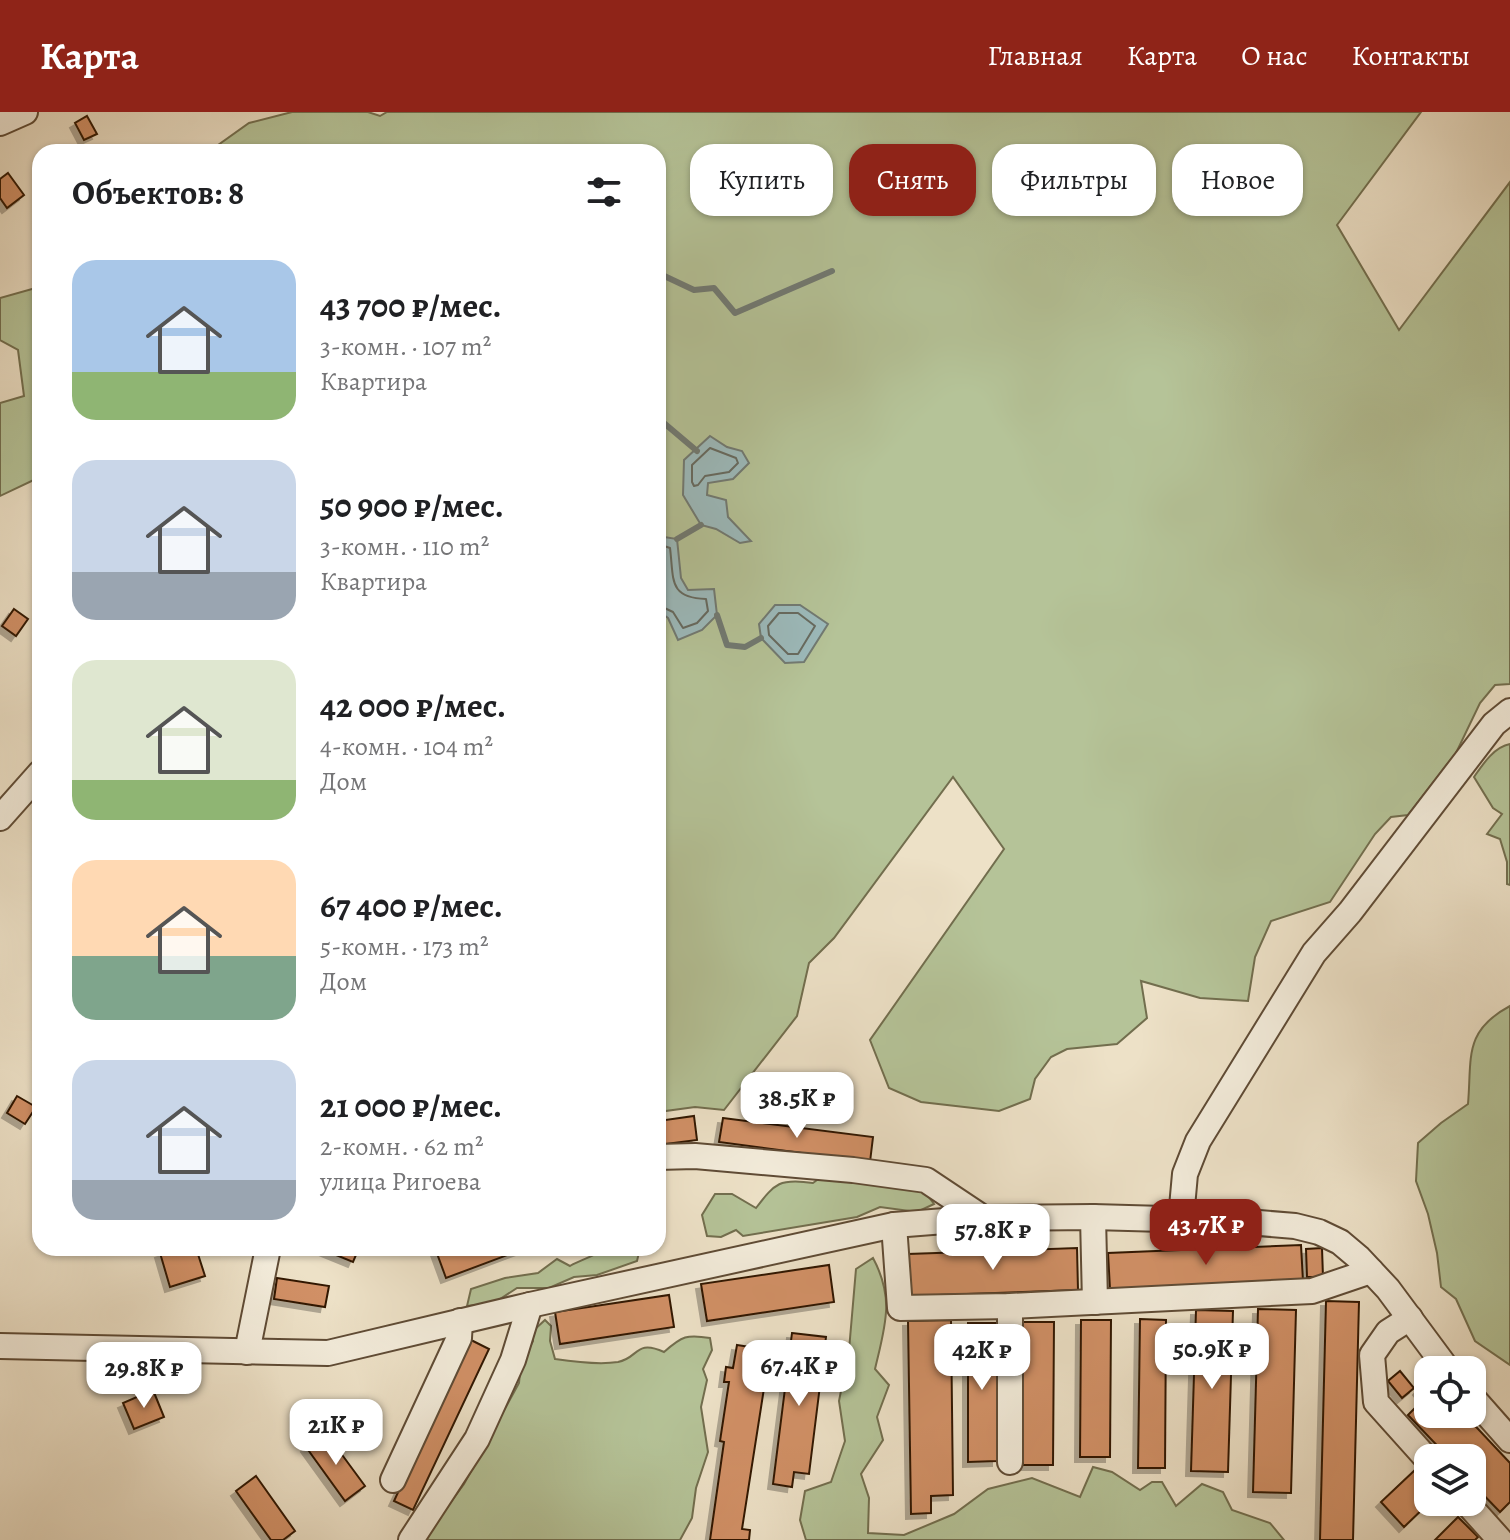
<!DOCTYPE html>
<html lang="ru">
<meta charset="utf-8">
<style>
:root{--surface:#fff;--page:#f2f2f2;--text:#202124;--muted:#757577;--accent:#8f2418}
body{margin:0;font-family:Alegreya,serif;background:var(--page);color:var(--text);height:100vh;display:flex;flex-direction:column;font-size:30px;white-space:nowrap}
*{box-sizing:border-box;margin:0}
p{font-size:26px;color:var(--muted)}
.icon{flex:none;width:44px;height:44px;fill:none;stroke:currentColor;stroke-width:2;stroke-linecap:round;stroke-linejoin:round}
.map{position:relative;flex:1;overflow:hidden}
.drawer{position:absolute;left:32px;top:32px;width:634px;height:1112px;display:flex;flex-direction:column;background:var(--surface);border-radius:24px;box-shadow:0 2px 6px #0004}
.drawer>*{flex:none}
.hud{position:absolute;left:690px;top:32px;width:700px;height:72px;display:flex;gap:16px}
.fabs{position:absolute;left:1414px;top:1244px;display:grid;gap:16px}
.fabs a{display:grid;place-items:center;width:72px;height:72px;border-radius:16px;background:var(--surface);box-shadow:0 2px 6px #0004;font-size:40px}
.price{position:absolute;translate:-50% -68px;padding:0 18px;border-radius:16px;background:#fff;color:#222;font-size:26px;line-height:52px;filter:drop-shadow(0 2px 4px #0008)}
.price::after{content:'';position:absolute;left:50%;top:48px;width:24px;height:18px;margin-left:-12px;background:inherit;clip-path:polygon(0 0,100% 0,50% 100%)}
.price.current{background:var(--accent);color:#fff}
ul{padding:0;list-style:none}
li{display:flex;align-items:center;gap:24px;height:200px;padding:0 40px}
li span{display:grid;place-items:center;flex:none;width:224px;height:160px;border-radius:24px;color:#555}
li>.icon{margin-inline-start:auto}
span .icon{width:96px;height:96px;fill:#fffc;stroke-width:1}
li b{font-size:34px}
h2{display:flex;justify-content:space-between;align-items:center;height:96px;padding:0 40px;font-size:34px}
.tag{padding:0 28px;border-radius:24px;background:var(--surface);box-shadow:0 2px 6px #0004;font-size:28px;line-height:72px}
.tag.current{background:var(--accent);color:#fff}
header{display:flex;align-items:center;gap:48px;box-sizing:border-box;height:112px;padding:0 40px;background:var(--accent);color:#fff}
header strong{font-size:38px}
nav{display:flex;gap:44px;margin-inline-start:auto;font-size:28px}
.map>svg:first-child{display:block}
</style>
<header>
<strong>Карта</strong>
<nav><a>Главная</a><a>Карта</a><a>О нас</a><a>Контакты</a></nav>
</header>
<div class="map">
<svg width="1510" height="1428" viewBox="0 0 1510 1428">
<defs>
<filter id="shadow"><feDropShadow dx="-5" dy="5" stdDeviation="0" flood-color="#0004"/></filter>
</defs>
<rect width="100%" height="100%" fill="#ede1c7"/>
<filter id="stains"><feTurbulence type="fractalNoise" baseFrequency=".0025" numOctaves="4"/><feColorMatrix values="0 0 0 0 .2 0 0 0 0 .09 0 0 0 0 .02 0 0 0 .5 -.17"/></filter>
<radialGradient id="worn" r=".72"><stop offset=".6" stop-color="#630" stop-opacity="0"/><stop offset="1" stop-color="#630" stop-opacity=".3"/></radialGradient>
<g fill="#b5c398" stroke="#726e4e" stroke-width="2">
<polygon points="292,0 368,0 380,4 387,0 1421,0 1337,113 1399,218 1510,70 1510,572 1495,573 1480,591 1456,641 1408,703 1391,705 1375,722 1330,790 1271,809 1255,845 1248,889 1200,886 1141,869 1147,906 1117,932 1067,937 1051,945 1035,967 1030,987 999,999 921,990 889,976 870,928 1004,737 953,665 834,826 809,851 797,904 724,998 695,995 658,1000 658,40 174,40 211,38 249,11"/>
<polygon points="32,177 40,177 40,365 0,384 0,291 24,284 18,238 0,228 0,186"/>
<path d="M 1510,632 L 1510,773 L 1507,772 L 1507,750 L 1500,727 L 1487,722 L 1502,702 L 1493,696 L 1474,665 C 1483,652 1494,635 1510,632 Z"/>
<path d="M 1510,894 L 1510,1253 L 1475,1229 L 1456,1187 L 1441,1175 L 1437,1141 L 1428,1102 L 1416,1069 L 1418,1031 L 1441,1011 L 1468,992 C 1472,946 1463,919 1510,894 Z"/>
<path d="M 821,1065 L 925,1080 L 934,1092 L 917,1100 L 880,1095 L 857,1105 L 743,1124 L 736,1118 L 721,1125 L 707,1124 L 702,1103 L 715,1082 L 732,1082 L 756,1096 C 775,1071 780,1066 813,1071 Z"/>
<path d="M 605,1136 L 640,1136 L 637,1149 L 597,1163 L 574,1165 L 549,1176 L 517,1176 L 494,1191 L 467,1194 L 471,1177 L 505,1166 L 538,1161 L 557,1147 L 570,1154 C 582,1147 594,1145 605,1136 Z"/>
<path d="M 873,1146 C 895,1187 885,1214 875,1257 L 889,1273 L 877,1305 L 883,1328 L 861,1362 L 869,1386 L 868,1421 L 904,1423 L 954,1402 L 988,1377 L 1032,1366 L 1080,1385 L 1093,1355 L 1112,1360 L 1140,1378 L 1152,1370 L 1162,1370 L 1176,1394 L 1202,1372 L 1223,1380 L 1232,1398 L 1270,1411 L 1284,1428 L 806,1428 L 800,1408 L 805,1379 L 831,1370 L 845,1329 L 839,1289 L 849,1238 L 856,1157 Z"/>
<path d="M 545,1208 L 551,1214 L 550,1229 L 555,1247 C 575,1250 599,1253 618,1250 C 639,1246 635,1227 664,1240 C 682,1224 687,1222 710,1226 L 712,1238 L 703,1257 L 707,1268 L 701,1295 L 708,1340 L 696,1376 L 692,1406 L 680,1428 L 423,1428 L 464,1372 L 519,1271 L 521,1252 L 533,1229 L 533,1219 Z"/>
</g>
<g fill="#9cbbbd" stroke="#717a73" stroke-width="2">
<polygon points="710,324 727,335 742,339 749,351 733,367 708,371 707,383 726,388 728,405 751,429 740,431 716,417 701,413 683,383 684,348"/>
<polygon points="658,424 677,427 681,466 688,478 714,477 717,503 702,518 678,528 668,506 658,499"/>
<polygon points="775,493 800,493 828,512 804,550 785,551 761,526 759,512"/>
</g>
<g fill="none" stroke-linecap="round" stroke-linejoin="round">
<g stroke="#666a60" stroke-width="2">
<polygon points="710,336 736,346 738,351 729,360 705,364 698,373 694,374 692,370 692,353"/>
<path d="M 658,432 L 670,436 C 674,467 668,486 706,487 L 708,499 L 697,511 L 683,516 L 673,500 L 658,493"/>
<polygon points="779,501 798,501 815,514 798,542 788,542 769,523 768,514"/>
</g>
<g stroke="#717a73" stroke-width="6">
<polyline points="658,161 694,178 714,176 735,201 832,159"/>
<polyline points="658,306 697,339"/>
<polyline points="677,427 701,413"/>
<polyline points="717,503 727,533 745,535 761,526"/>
</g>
</g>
<g fill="#d19066" stroke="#301904" stroke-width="2" filter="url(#shadow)">
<polygon points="87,4 97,22 84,28 75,11"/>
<polygon points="8,61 24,83 7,96 0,86 0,67"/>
<polygon points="14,497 28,507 16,524 2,514"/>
<polygon points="17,984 36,995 25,1012 7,1001"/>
<polygon points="694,1004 697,1028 658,1033 658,1009"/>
<polygon points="723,1006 873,1025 870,1050 719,1030"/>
<polygon points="1301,1133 1303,1169 1110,1177 1108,1141"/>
<polygon points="176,1136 196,1136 205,1164 170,1175 160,1141"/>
<polygon points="319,1136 359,1136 353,1150"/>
<polygon points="435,1136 526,1136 446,1166"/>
<polygon points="1077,1136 1078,1178 910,1184 908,1142"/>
<polygon points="1322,1136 1323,1165 1307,1165 1306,1137"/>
<polygon points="829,1153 834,1190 707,1209 701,1172"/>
<polygon points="277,1166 329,1174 325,1195 274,1187"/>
<polygon points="669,1183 674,1215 560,1232 555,1200"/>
<polygon points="1326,1189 1359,1190 1353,1428 1320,1428"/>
<polygon points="1258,1197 1296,1198 1291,1381 1253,1380"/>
<polygon points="1196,1198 1233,1199 1228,1360 1191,1359"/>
<polygon points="1140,1207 1166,1208 1165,1356 1138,1356"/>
<polygon points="951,1208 953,1383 931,1384 931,1401 911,1402 908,1209"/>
<polygon points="1081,1208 1111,1208 1110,1345 1080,1345"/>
<polygon points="1023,1210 1054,1210 1053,1353 1023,1353"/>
<polygon points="968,1211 997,1211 997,1349 968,1350"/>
<polygon points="792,1221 826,1225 809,1362 794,1360 792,1375 773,1372"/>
<polygon points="469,1227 489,1237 413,1398 394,1389"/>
<polygon points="737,1233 770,1238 742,1417 750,1418 749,1428 710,1428 724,1330 720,1329 729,1270 724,1270 726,1255 733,1256"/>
<polygon points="1400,1259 1414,1276 1402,1286 1388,1269"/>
<polygon points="1428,1268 1428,1302 1464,1302 1510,1351 1510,1390 1500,1400 1472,1371 1472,1346 1449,1346 1408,1303 1425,1286 1418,1278"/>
<polygon points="153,1278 164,1305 134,1317 123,1291"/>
<polygon points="326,1321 365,1374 345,1389 306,1335"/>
<polygon points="1415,1358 1428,1372 1428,1390 1430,1390 1404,1415 1381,1390"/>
<polygon points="256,1364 295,1419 283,1428 271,1428 236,1379"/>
<polygon points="1458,1405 1478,1425 1475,1428 1435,1428"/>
</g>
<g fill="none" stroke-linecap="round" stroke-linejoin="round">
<g stroke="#5f4b35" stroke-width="28">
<g id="minor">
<polyline points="0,11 25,0"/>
<polyline points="0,706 40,661"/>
<polyline points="658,1045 695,1044 853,1058 926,1068 983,1106"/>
<polyline points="1093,1105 1095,1190"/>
<polyline points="1181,1106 1185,1062 1198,1029 1314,841 1350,800 1494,612 1510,599"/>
<polyline points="894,1113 900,1196 1010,1194 1312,1179 1371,1159"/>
<polyline points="1410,1206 1388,1220 1372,1243 1376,1290 1428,1348"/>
<polyline points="0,1234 328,1241 530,1193 894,1113 983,1106 1093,1105 1235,1109 1295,1114 1319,1120 1340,1130 1359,1146 1388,1177 1448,1258"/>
<polyline points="247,1240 268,1136"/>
<polyline points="1472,1285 1510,1328"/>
<polyline points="1010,1350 1010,1194"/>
<polyline points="393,1368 459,1226 460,1209"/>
<polyline points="1466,1390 1500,1428"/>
<polyline points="411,1428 477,1327 513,1248 530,1193"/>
</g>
</g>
<use href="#minor" stroke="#f3ecdb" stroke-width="24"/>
</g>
<rect width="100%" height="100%" filter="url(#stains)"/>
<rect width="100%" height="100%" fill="url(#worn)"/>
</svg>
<div class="fabs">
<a><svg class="icon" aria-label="locate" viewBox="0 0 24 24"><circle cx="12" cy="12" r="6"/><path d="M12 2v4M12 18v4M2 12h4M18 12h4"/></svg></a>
<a><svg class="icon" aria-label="layers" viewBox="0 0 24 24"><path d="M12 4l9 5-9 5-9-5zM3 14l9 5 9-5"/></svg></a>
</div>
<b class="price" style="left:797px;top:1028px">38.5K ₽</b>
<b class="price current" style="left:1206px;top:1155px">43.7K ₽</b>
<b class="price" style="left:993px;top:1160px">57.8K ₽</b>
<b class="price" style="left:1212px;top:1279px">50.9K ₽</b>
<b class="price" style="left:982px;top:1280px">42K ₽</b>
<b class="price" style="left:799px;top:1296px">67.4K ₽</b>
<b class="price" style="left:144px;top:1298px">29.8K ₽</b>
<b class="price" style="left:336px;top:1355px">21K ₽</b>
<div class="hud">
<a class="tag">Купить</a>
<a class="tag current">Снять</a>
<a class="tag">Фильтры</a>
<a class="tag">Новое</a>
</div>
<section class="drawer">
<h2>Объектов: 8<svg class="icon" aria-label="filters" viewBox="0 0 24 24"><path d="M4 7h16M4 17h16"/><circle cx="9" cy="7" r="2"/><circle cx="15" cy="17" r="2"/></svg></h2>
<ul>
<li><span style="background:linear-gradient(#a9c7e8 70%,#8fb573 0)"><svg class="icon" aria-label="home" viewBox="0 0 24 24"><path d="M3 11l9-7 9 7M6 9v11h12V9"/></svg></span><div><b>43 700 ₽/мес.</b><p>3-комн. · 107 m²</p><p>Квартира</p></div></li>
<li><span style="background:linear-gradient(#c9d6e8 70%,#9aa5b1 0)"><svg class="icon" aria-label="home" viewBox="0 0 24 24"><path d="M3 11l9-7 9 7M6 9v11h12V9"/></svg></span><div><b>50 900 ₽/мес.</b><p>3-комн. · 110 m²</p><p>Квартира</p></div></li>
<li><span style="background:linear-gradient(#dfe7d0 75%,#8fb573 0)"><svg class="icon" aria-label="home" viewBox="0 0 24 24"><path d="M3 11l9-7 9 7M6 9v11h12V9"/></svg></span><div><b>42 000 ₽/мес.</b><p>4-комн. · 104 m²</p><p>Дом</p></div></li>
<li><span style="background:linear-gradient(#ffd9b3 60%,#7fa58c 0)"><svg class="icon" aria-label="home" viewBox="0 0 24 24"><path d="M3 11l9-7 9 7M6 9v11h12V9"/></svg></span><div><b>67 400 ₽/мес.</b><p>5-комн. · 173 m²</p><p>Дом</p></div></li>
<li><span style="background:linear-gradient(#c9d6e8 75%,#9aa5b1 0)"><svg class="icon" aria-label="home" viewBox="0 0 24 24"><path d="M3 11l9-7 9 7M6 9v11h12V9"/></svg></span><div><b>21 000 ₽/мес.</b><p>2-комн. · 62 m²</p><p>улица Ригоева</p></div></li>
</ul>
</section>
</div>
